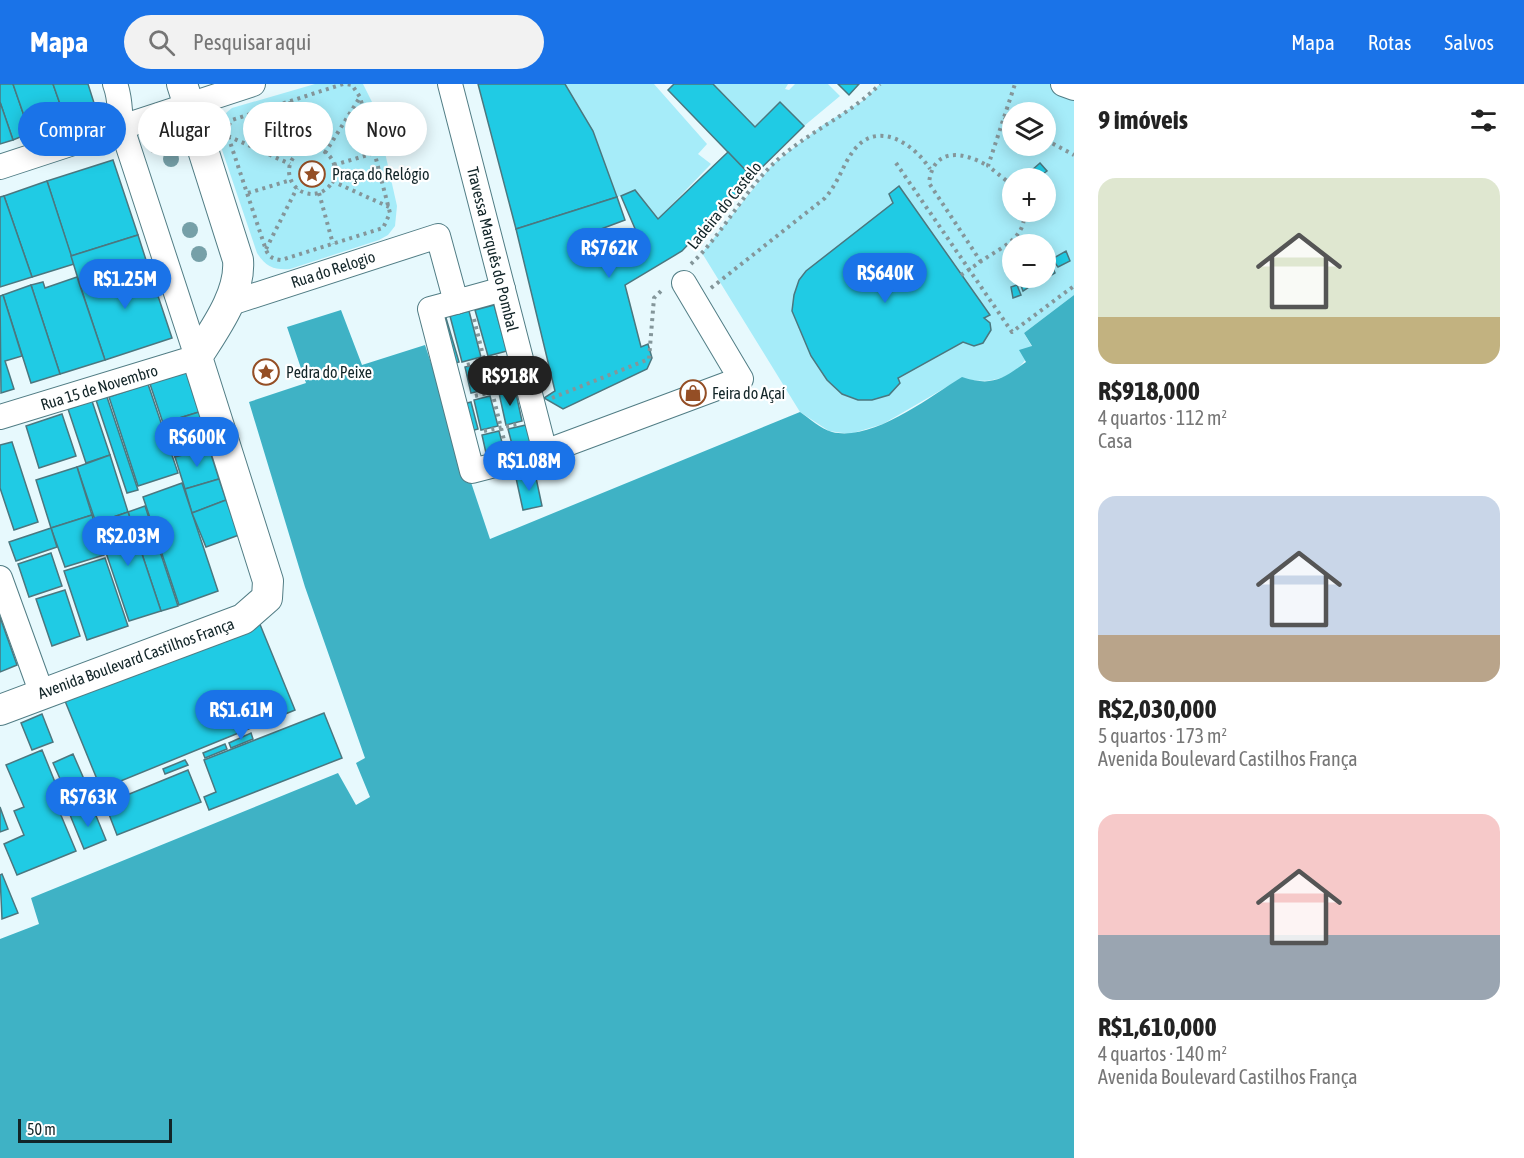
<!DOCTYPE html>
<html lang="pt">
<meta charset="utf-8">
<style>
:root{--surface:#fff;--page:#f2f2f2;--text:#222;--muted:#767676;--accent:#1a73e8}
body{margin:0;font-family:"Asap Condensed",sans-serif;background:var(--page);color:var(--text);height:100vh;display:flex;flex-direction:column;font-size:22px;white-space:nowrap}
*{box-sizing:border-box;margin:0}
p{font-size:20px;color:var(--muted)}
.icon{flex:none;width:33px;height:33px;fill:none;stroke:currentColor;stroke-width:2;stroke-linecap:round;stroke-linejoin:round}
.map{position:relative;flex:1;overflow:hidden}
.details{display:flex;flex-direction:column;background:var(--surface);width:450px}
.details>*{flex:none}
.banner{position:absolute;left:18px;top:18px;width:570px;height:54px;display:flex;gap:12px}
.buttons{position:absolute;left:1002px;top:18px;display:grid;gap:12px}
.buttons a{display:grid;place-items:center;width:54px;height:54px;border-radius:50%;background:var(--surface);box-shadow:0 3px 15px #0003;font-size:30px}
.scale{position:absolute;left:18px;bottom:15px;width:154px;box-sizing:border-box;padding-left:6px;border:3px solid #122528;border-top:0;font-size:16px;line-height:21px;white-space:nowrap;color:#122528;-webkit-text-stroke:4px #fff;paint-order:stroke}
.price{position:absolute;translate:-50% -51px;padding:0 14px;border-radius:21px;background:var(--accent);color:#fff;font-size:20px;line-height:39px;filter:drop-shadow(0 2px 3px #0008)}
.price::after{content:'';position:absolute;left:50%;top:36px;width:18px;height:14px;margin-left:-9px;background:inherit;clip-path:polygon(0 0,100% 0,50% 100%)}
.price.active{background:#222;color:#fff}
ul{padding:0;list-style:none}
li{display:grid;align-content:center;gap:12px;height:318px;padding:0 24px}
li span{display:grid;place-items:center;height:186px;border-radius:18px;color:#555}
li>.icon{margin-inline-start:auto}
span .icon{width:108px;height:108px;fill:#fffc;stroke-width:1}
li b{font-size:26px}
h2{display:flex;justify-content:space-between;align-items:center;height:72px;padding:0 24px;font-size:26px}
.tag{padding:0 21px;border-radius:27px;background:var(--surface);box-shadow:0 3px 15px #0003;font-size:21px;line-height:54px}
.tag.active{background:var(--accent);color:#fff}
header{display:flex;align-items:center;gap:36px;box-sizing:border-box;height:84px;padding:0 30px;background:var(--accent);color:#fff}
header strong{font-size:28px}
nav{display:flex;gap:33px;margin-inline-start:auto;font-size:21px}
.search{width:420px;height:54px;background:var(--page);display:flex;align-items:center;gap:15px;box-sizing:border-box;padding:0 21px;border-radius:33px;color:var(--muted);font-size:22px}
main{display:flex;flex:1;min-height:0}
.map>svg:first-child{display:block}
</style>
<header>
<strong>Mapa</strong>
<div class="search"><svg class="icon" aria-label="search" viewBox="0 0 24 24"><circle cx="10" cy="10" r="6"/><path d="M15 15l6 6"/></svg>Pesquisar aqui</div>
<nav><a>Mapa</a><a>Rotas</a><a>Salvos</a></nav>
</header>
<main>
<div class="map">
<svg width="1074" height="1074" viewBox="0 0 1074 1074">
<rect width="100%" height="100%" fill="#e7f9fd"/>
<g fill="#a6ecf9" fill-rule="evenodd">
<path d="M 315,0 L 363,0 L 375,24 L 397,122 L 395,142 L 388,151 L 379,156 L 290,185 C 274,186 266,183 257,169 L 218,54 C 218,40 221,32 232,24 Z"/>
<polygon points="565,0 654,0 707,60 698,70 711,80 658,135 636,107 617,113 593,47"/>
<polygon points="713,0 788,0 785,5 789,6 795,0 828,0 840,12 804,42 780,18 755,43"/>
<path d="M 880,0 L 1074,0 L 1074,211 L 1024,249 L 1032,263 C 1021,293 992,302 962,294 L 883,340 L 850,350 L 829,347 L 800,328 L 702,169 L 773,80 L 823,41 L 864,16 ZM 1012,28 L 1046,28 L 1046,62 L 1012,62 ZM 1012,94 L 1046,94 L 1046,128 L 1012,128 ZM 1012,160 L 1046,160 L 1046,194 L 1012,194 Z"/>
</g>
<path fill="#3fb2c5" d="M 1074,211 L 1074,1074 L 0,1074 L 0,855 L 39,840 L 31,814 L 338,689 L 356,721 L 370,713 L 356,679 L 365,674 L 305,503 L 249,318 L 306,299 L 287,243 L 341,226 L 362,281 L 425,261 L 490,455 L 800,328 C 809,334 821,345 832,348 C 872,358 928,314 962,293 C 992,303 1003,295 1026,278 L 1019,266 L 1032,262 L 1024,249 Z"/>
<g fill="#20cbe4" stroke="#4b777f" stroke-width="1.5">
<polygon points="0,0 13,0 30,49 13,56 0,18"/>
<polygon points="13,0 53,0 66,37 30,49"/>
<polygon points="53,0 88,0 95,22 94,28 66,37"/>
<polygon points="478,0 565,0 593,47 617,113 516,145"/>
<polygon points="674,0 713,0 755,43 780,18 804,42 752,93 668,6"/>
<polygon points="838,0 859,0 849,11"/>
<polygon points="0,18 13,56 0,60"/>
<polygon points="728,68 752,93 682,167 625,201 641,263 648,260 652,274 647,285 563,325 544,314 555,307 516,145 617,113 625,136 577,154 580,167 636,147 621,112 635,106 658,135"/>
<polygon points="113,76 138,151 71,172 47,97"/>
<polygon points="1040,79 1047,87 1043,90 1048,96 1046,97 1046,94 1039,94 1032,86"/>
<polygon points="47,97 74,180 32,193 4,112"/>
<polygon points="899,102 990,231 984,234 990,239 991,246 983,259 974,262 963,258 898,294 900,299 889,311 872,316 858,316 842,310 827,296 811,272 792,227 794,211 799,196 806,187 893,119 889,110"/>
<polygon points="4,112 32,193 0,203 0,113"/>
<polygon points="138,151 146,176 79,198 71,172"/>
<polygon points="1066,167 1070,177 1058,183 1052,175"/>
<polygon points="146,176 172,254 105,276 79,198"/>
<polygon points="1050,177 1055,189 1045,195 1046,180"/>
<polygon points="77,193 105,276 60,290 31,201 43,198 45,204"/>
<polygon points="1025,194 1037,194 1038,197 1023,207 1020,199"/>
<polygon points="31,201 60,290 31,299 3,211"/>
<polygon points="1017,201 1021,211 1013,214 1011,203"/>
<polygon points="3,211 22,272 5,277 14,305 1,309 0,212"/>
<polygon points="494,221 507,267 488,272 475,226"/>
<polygon points="469,227 481,273 462,278 450,232"/>
<polygon points="446,234 459,278 448,281 435,237"/>
<polygon points="507,274 512,300 496,303 490,277"/>
<polygon points="482,279 488,305 471,309 465,283"/>
<polygon points="186,288 199,328 163,339 150,300"/>
<polygon points="148,300 178,389 138,402 109,313"/>
<polygon points="515,305 522,337 506,341 499,309"/>
<polygon points="490,312 498,342 481,346 474,316"/>
<polygon points="107,313 138,406 127,409 96,316"/>
<polygon points="92,317 110,371 86,379 68,325"/>
<polygon points="471,318 478,345 467,348 460,321"/>
<polygon points="199,328 209,364 175,373 163,339"/>
<polygon points="62,330 76,372 39,384 26,342"/>
<polygon points="526,341 533,368 515,372 508,345"/>
<polygon points="499,347 506,374 488,378 482,351"/>
<polygon points="12,358 38,438 14,446 0,404 0,361"/>
<polygon points="209,364 219,395 185,405 175,373"/>
<polygon points="110,371 128,428 96,439 77,383"/>
<polygon points="77,383 92,431 51,444 36,396"/>
<polygon points="535,389 542,422 523,426 516,394"/>
<polygon points="219,395 226,416 192,429 185,405"/>
<polygon points="182,399 218,507 179,521 143,413"/>
<polygon points="226,416 239,451 206,463 192,429"/>
<polygon points="145,422 178,522 161,527 128,428"/>
<polygon points="128,428 161,527 129,537 96,439"/>
<polygon points="92,431 104,471 65,483 51,444"/>
<polygon points="51,444 57,463 16,477 9,458"/>
<polygon points="51,469 62,502 29,513 18,480"/>
<polygon points="105,474 128,542 87,556 64,487"/>
<polygon points="65,506 80,552 52,562 36,515"/>
<polygon points="0,533 17,581 0,588"/>
<polygon points="259,538 295,626 101,705 65,617"/>
<polygon points="324,629 342,674 209,726 204,713 216,708 204,676"/>
<polygon points="42,630 53,658 32,666 21,639"/>
<polygon points="251,649 253,655 231,664 229,659"/>
<polygon points="225,660 227,665 205,674 203,669"/>
<polygon points="42,666 59,708 65,706 53,679 73,670 91,711 72,719 74,724 60,729 76,767 17,791 4,760 24,751 14,727 24,723 6,681"/>
<polygon points="185,676 188,681 165,690 163,685"/>
<polygon points="188,686 201,718 117,751 105,720"/>
<polygon points="92,722 106,756 84,765 70,731"/>
<polygon points="0,723 8,745 0,748"/>
<polygon points="2,790 18,829 2,835 0,791"/>
</g>
<g fill="none" stroke-linecap="round" stroke-linejoin="round">
<g stroke="#517d85" stroke-width="26">
<g id="minor">
<polyline points="450,0 545,368"/>
<polyline points="1063,0 1074,4"/>
<polyline points="0,83 253,0"/>
<polyline points="456,218 430,225 472,387 545,368 741,295 684,199"/>
<polyline points="228,220 438,152 456,218 503,205"/>
<path d="M 0,333 L 197,273 L 122,44 C 119,28 121,15 115,0"/>
<polyline points="0,494 42,610"/>
</g>
</g>
<g stroke="#517d85" stroke-width="32">
<path id="major" d="M 0,626 L 243,535 L 267,514 L 268,497 L 197,273 C 214,246 241,210 238,176 L 182,0"/>
</g>
<g stroke="#84969a" stroke-width="4" stroke-dasharray="3 4.5" stroke-linecap="butt">
<path d="M 343,0 L 232,36 L 227,44 L 228,52 L 266,166 C 269,173 273,175 281,176 L 383,144 L 390,129 L 360,13 L 352,1 L 345,0"/>
<polyline points="290,17 305,65"/>
<polyline points="1004,33 1012,38"/>
<polyline points="228,52 290,80"/>
<polyline points="1046,56 1074,71"/>
<circle cx="312" cy="87" r="23"/>
<polyline points="151,67 175,58"/>
<polyline points="325,69 360,13"/>
<polyline points="896,79 1012,248 1074,202"/>
<polyline points="334,81 412,58"/>
<polyline points="332,97 389,123"/>
<polyline points="1012,101 988,82 1015,0"/>
<polyline points="248,109 291,96"/>
<polyline points="319,109 333,160"/>
<polyline points="266,165 297,104"/>
<path d="M 986,174 C 1004,162 1026,153 1024,128"/>
<path d="M 981,178 L 929,99 C 933,63 963,67 988,82"/>
<path d="M 691,180 C 722,151 742,110 773,80 C 805,49 849,32 880,0"/>
<path d="M 711,204 L 825,114 C 839,98 843,80 854,66 C 878,35 915,61 930,85"/>
<polyline points="474,235 504,356"/>
<polyline points="467,281 498,273"/>
<polyline points="475,312 508,304"/>
<polyline points="552,314 649,275 654,214 663,205"/>
<polyline points="484,347 518,340"/>
</g>
<use href="#minor" stroke="#fff" stroke-width="24"/>
<use href="#major" stroke="#fff" stroke-width="30"/>
<polyline stroke="#84969a" stroke-width="4" stroke-dasharray="3 4.5" stroke-linecap="butt" points="961,191 986,174"/>
</g>
<g fill="#76a0a8">
<circle cx="171" cy="75" r="8"/>
<circle cx="190" cy="146" r="8"/>
<circle cx="199" cy="170" r="8"/>
</g>
<defs>
<g id="sight-ring" transform="scale(1.35)"><circle r="9.5" fill="#fff" stroke="#944e25" stroke-width="1.5"/><path d="M0-6L1.8-2.2L6-1.7L2.9 1.2L3.7 5.4L0 3.3L-3.7 5.4L-2.9 1.2L-6-1.7L-1.8-2.2Z" fill="#944e25"/></g>
<g id="shop-ring" transform="scale(1.35)"><circle r="9.5" fill="#fff" stroke="#944e25" stroke-width="1.5"/><path d="M-5-2.5h2.3a2.7 3.5 0 0 1 5.4 0H5L5.5 6h-11ZM-1.5-2.5h3a1.5 2.3 0 0 0-3 0Z" fill="#944e25"/></g>
</defs>
<g fill-rule="evenodd">
<use href="#sight-ring" x="312" y="90"/>
<use href="#sight-ring" x="266" y="288"/>
<use href="#shop-ring" x="693" y="309"/>
</g>
<g text-anchor="middle" stroke-width="4.5" stroke-linejoin="round" paint-order="stroke">
<g font-size="16" fill="#122528" stroke="#fff" text-anchor="start">
<text x="332" y="96">Praça do Relógio</text>
<text x="286" y="294">Pedra do Peixe</text>
<text x="712" y="315">Feira do Açaí</text>
</g>
<g font-size="16" fill="#122528" stroke="#fff">
<text transform="translate(724 121) rotate(-51)" y="6">Ladeira do Castelo</text>
<text transform="translate(493 165) rotate(76)" y="6">Travessa Marquês do Pombal</text>
<text transform="translate(333 185) rotate(-18)" y="6">Rua do Relogio</text>
<text transform="translate(99 303) rotate(-17)" y="6">Rua 15 de Novembro</text>
<text transform="translate(136 574) rotate(-20)" y="6">Avenida Boulevard Castilhos França</text>
</g>
</g>
</svg>
<div class="buttons">
<a><svg class="icon" aria-label="layers" viewBox="0 0 24 24"><path d="M12 4l9 5-9 5-9-5zM3 14l9 5 9-5"/></svg></a>
<a>+</a>
<a>−</a>
</div>
<div class="scale">50 m</div>
<b class="price" style="left:609px;top:195px">R$762K</b>
<b class="price" style="left:885px;top:220px">R$640K</b>
<b class="price" style="left:125px;top:226px">R$1.25M</b>
<b class="price active" style="left:510px;top:323px">R$918K</b>
<b class="price" style="left:197px;top:384px">R$600K</b>
<b class="price" style="left:529px;top:408px">R$1.08M</b>
<b class="price" style="left:128px;top:483px">R$2.03M</b>
<b class="price" style="left:241px;top:657px">R$1.61M</b>
<b class="price" style="left:88px;top:744px">R$763K</b>
<div class="banner">
<a class="tag active">Comprar</a>
<a class="tag">Alugar</a>
<a class="tag">Filtros</a>
<a class="tag">Novo</a>
</div>
</div>
<section class="details">
<h2>9 imóveis<svg class="icon" aria-label="filters" viewBox="0 0 24 24"><path d="M4 7h16M4 17h16"/><circle cx="9" cy="7" r="2"/><circle cx="15" cy="17" r="2"/></svg></h2>
<ul>
<li><span style="background:linear-gradient(#dfe7d0 75%,#c2b280 0)"><svg class="icon" aria-label="home" viewBox="0 0 24 24"><path d="M3 11l9-7 9 7M6 9v11h12V9"/></svg></span><div><b>R$918,000</b><p>4 quartos · 112 m²</p><p>Casa</p></div></li>
<li><span style="background:linear-gradient(#c9d6e8 75%,#b9a48a 0)"><svg class="icon" aria-label="home" viewBox="0 0 24 24"><path d="M3 11l9-7 9 7M6 9v11h12V9"/></svg></span><div><b>R$2,030,000</b><p>5 quartos · 173 m²</p><p>Avenida Boulevard Castilhos França</p></div></li>
<li><span style="background:linear-gradient(#f6c9c9 65%,#9aa5b1 0)"><svg class="icon" aria-label="home" viewBox="0 0 24 24"><path d="M3 11l9-7 9 7M6 9v11h12V9"/></svg></span><div><b>R$1,610,000</b><p>4 quartos · 140 m²</p><p>Avenida Boulevard Castilhos França</p></div></li>
</ul>
</section>
</main>
